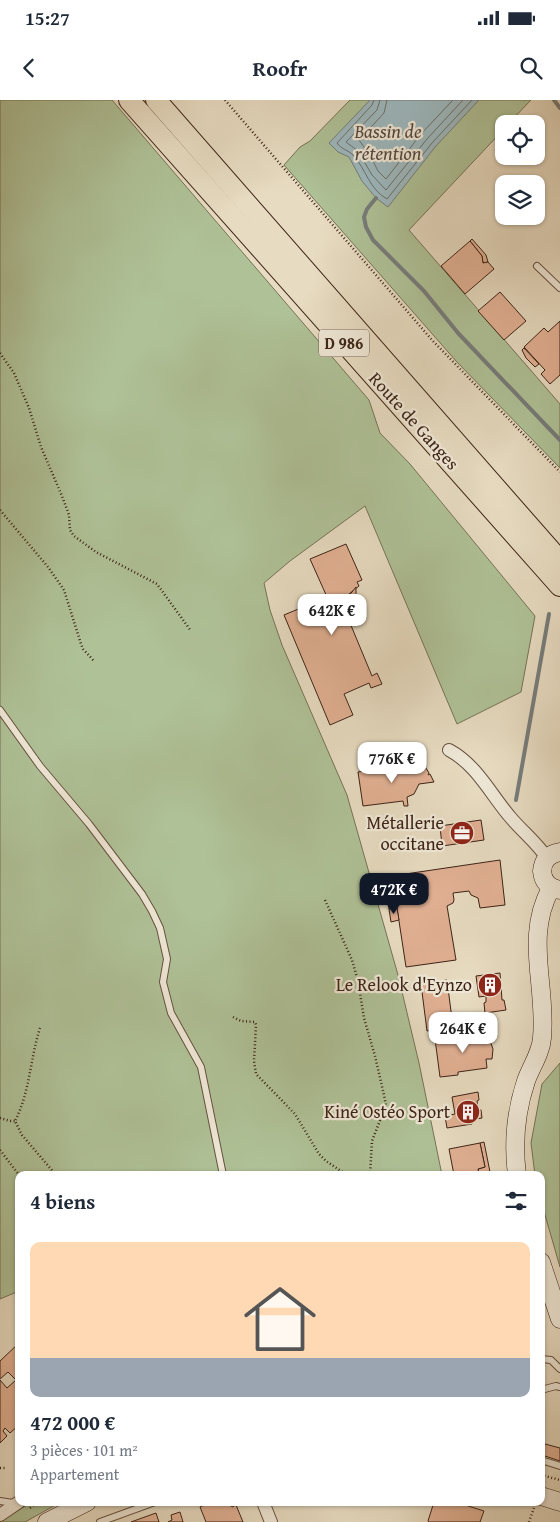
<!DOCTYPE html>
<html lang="fr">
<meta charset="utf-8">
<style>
:root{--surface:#fff;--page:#f6f6f7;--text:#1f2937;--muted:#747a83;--line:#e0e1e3;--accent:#111827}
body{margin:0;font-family:"Gentium Book Plus",serif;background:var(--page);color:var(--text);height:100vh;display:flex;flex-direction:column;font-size:19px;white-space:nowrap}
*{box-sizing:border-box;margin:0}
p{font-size:16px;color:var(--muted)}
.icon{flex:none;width:28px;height:28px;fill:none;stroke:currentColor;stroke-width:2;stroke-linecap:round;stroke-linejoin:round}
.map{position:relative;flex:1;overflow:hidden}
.side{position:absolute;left:15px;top:1071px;width:530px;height:335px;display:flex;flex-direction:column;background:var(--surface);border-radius:10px;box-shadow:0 1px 4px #0004}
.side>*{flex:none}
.tools{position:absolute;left:495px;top:15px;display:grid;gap:10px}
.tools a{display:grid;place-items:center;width:50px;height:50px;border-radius:10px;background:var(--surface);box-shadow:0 1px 4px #0004;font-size:25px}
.price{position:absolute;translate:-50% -42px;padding:0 11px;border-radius:10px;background:#fff;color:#222;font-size:16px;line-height:32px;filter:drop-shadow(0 1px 2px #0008)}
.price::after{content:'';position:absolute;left:50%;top:30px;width:15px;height:11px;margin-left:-8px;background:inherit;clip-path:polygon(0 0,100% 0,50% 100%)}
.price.active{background:var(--accent);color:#fff}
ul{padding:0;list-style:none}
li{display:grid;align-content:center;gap:10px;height:265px;padding:0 15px}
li+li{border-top:1px solid var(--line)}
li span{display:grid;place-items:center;height:155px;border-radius:10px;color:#555}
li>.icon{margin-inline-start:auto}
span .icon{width:90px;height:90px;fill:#fffc;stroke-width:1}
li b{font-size:21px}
h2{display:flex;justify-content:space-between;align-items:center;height:60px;padding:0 15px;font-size:21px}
.status{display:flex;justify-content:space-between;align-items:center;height:35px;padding:0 25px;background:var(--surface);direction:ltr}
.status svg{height:14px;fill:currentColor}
header{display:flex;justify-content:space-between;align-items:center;height:65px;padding:0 15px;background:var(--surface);font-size:22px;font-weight:600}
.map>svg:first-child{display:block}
</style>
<div class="status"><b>15:27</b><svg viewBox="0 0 49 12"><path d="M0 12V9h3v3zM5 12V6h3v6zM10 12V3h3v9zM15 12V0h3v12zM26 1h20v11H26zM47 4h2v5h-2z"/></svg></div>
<header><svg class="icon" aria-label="back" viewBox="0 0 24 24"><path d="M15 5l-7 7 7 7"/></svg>Roofr<svg class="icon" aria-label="search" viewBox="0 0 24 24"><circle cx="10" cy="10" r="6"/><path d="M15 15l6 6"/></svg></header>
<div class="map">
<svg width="560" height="1422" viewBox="0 0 560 1422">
<rect width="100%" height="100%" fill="#e7dbc1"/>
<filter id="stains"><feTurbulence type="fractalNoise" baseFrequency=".004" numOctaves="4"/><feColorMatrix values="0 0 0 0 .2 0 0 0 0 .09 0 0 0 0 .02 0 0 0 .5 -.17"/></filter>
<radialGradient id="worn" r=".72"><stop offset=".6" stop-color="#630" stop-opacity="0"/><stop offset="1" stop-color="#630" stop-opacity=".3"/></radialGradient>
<g fill="#afc197" stroke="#767256">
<polygon points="0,0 112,0 369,300 380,333 410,364 535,516 521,592 457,624 365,406 290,461 264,483 270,510 282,545 347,695 398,875 419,963 442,1075 19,1075 19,1191 0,1199"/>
<polygon points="350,0 531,0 508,24 504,24 504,29 409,130 560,304 560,368 456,261 284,65 300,47 310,41"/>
<polygon points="560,963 560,1167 541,1101 541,1075 535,1075 531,1043 542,984"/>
<polygon points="30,1403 59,1403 25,1422 0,1422"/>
</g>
<polygon fill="#9db8be" stroke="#767c7b" points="370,0 479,0 436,46 388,107 376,98 362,81 349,57 338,52 329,43"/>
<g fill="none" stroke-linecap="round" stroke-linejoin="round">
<g stroke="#6c6e6a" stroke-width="1">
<path d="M 374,0 L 372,5 L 337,43 C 341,49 348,50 353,55 C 366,69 369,89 387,99 L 432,43 L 472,0"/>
<polyline points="380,0 377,10 346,42 358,51 372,75 386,90 427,39 463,0"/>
<polyline points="387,0 384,13 359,40 371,57 378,71 386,79 421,34 453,0"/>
</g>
<g stroke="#767c7b" stroke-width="4">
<polyline points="554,0 560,8"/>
<polyline points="376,98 367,109 364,117 366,127 373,140 424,191 458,233 560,340"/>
<polyline points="516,700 549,514"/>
</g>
</g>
<g fill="#e1b093" stroke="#3c2316">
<polygon points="472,139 486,155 488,162 483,163 482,156 470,141"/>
<polygon points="470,141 482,156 483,163 488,162 494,169 465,194 441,166"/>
<polygon points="500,192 526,221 504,240 478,211"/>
<polygon points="560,221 560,275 550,284 541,274 545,270 524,247 544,228 548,232"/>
<polygon points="524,248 539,264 535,267 526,258 522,250"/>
<polygon points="346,444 362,480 357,482 359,486 349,494 347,501 349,510 345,511 372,576 377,573 382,584 371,588 369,583 344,594 353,615 330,625 284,515 327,497 310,459"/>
<polygon points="356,487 356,499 348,507 348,497"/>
<polygon points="402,665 402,668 424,665 429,673 428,675 430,674 434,682 419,684 414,694 407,697 408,706 404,706 403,701 363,706 358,672"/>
<polygon points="481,720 484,740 442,746 440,726"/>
<polygon points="500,760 505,805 480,808 478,798 471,795 469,791 453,793 454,800 453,803 447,806 456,860 406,867 397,808 389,809 385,777"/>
<polygon points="397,808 399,820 391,822 389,809"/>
<polygon points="500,873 502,900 504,900 506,910 485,913 484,903 486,902 486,896 479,897 476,876"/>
<polygon points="447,880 453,927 427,931 421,884"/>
<polygon points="453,927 455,936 435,939 434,930"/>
<polygon points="482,932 483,942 490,941 493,949 492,959 486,959 487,968 458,972 458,975 440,977 435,939"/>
<polygon points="478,992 479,1000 477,1001 478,1010 481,1010 482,1018 471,1020 472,1024 447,1028 445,1016 455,1014 452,997"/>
<polygon points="484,1042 490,1072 479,1074 478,1069 485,1067 480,1043"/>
<polygon points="480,1043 485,1067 478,1069 479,1074 454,1075 449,1049"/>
<polygon points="19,1243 19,1325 10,1333 5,1328 3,1331 7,1336 0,1343 0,1280 7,1288 16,1280 8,1272 0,1279 0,1261"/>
<polygon points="545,1344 560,1348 560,1361 542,1355"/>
<polygon points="210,1402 223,1402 233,1407 235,1404 236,1405 243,1422 206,1422 200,1407"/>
<polygon points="434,1402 456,1402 484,1411 480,1422 429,1422 428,1421"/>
<polygon points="180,1412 183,1422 168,1422 172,1420 171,1415"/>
<polygon points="156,1413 159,1422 131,1422 142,1418"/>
</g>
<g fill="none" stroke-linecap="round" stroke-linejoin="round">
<g stroke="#675141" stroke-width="8">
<g id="lane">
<polyline points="537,166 560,188"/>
<polyline points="0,610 40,666 89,724 142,794 152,811 160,828 167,859 163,882 171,913 201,967 223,1075"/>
<polyline points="541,1259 551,1260 560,1269"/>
<polyline points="541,1290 556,1286 560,1287"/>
<polyline points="541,1360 560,1366"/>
<polyline points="0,1401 13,1403"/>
<polyline points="100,1422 155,1402"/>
</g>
</g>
<g stroke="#675141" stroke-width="14">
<g id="street">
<path d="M 449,650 C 477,665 491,695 511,718 C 522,731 537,743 547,758"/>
<polyline points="263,1402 271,1422"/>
<polyline points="0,1415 19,1402"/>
</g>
</g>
<g stroke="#3c2316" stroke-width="19">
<g id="secondary">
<path d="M 560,752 C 549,754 543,760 542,771 C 543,782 549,788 560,790"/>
<path d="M 517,1075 C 513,1044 516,1011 526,981 C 531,967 541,953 542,938 C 547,886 524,837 551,788"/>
<polyline points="541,1162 560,1219"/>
<polyline points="541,1396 560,1402"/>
<polyline points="47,1422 87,1402"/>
</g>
</g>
<g stroke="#3c2316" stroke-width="22">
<g id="primary">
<polyline points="129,0 560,486"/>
<polyline points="156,0 560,461"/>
</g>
</g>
<g stroke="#3c2316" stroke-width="2.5" stroke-dasharray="1 2.5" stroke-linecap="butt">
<polyline points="225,0 432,240 560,372"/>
<polyline points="0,253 14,273 29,308 41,347 62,396 69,415 70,430 74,436 96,452 157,484 191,531"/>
<polyline points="0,410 48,467 64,490 81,544 83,549 94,561"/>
<polyline points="325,800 352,860 358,881 364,918 375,956 384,995 386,1005 372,1041 370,1075"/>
<polyline points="233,917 241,921 255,922 256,925 254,961 256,974 295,1014 319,1054 326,1061 347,1075"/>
<path d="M 40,928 C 30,959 30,992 15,1021 L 22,1035 L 56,1075"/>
<polyline points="0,1018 10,1021 15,1021"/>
<polyline points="0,1050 19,1075"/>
<polyline points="0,1368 5,1368"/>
<polyline points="541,1375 560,1380"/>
<polyline points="30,1408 37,1402"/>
<polyline points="529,1422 534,1408"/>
</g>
<use href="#lane" stroke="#efe8d7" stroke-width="6"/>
<use href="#street" stroke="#efe8d7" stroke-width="12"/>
<use href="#secondary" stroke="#efe8d7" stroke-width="18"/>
<use href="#primary" stroke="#e7dbc1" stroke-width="20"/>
</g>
<defs>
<g id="office-disc" transform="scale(1.25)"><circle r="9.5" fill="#8f2418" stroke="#efe8d7"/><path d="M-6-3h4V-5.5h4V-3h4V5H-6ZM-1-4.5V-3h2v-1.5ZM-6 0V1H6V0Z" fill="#fff"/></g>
<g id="building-disc" transform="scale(1.25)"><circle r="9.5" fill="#8f2418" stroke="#efe8d7"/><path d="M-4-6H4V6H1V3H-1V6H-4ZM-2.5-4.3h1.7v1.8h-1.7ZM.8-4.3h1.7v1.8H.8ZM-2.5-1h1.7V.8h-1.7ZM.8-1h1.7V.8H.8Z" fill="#fff"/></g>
</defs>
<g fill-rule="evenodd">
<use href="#office-disc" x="462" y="733"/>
<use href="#building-disc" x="490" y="885"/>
<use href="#building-disc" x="468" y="1012"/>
</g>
<g text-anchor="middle" stroke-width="4.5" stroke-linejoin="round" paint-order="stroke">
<rect fill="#efe8d7" stroke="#725e50" stroke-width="1" x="319" y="229.5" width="50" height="27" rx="4"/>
<g font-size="16" font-weight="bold" fill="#3c2316">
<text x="344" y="249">D 986</text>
</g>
<g font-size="18" fill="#3c2316" stroke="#efe8d7">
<text transform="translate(414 321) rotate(48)" y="6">Route de Ganges</text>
</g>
<g font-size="18" fill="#3c2316" stroke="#efe8d7" text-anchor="end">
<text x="444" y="729">Métallerie<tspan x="444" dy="21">occitane</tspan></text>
<text x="472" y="891">Le Relook d'Eynzo</text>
<text x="450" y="1018">Kiné Ostéo Sport</text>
</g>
<g font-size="19" font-style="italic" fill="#544840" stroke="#efe8d7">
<text x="388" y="38">Bassin de<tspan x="388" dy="22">rétention</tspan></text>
</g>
</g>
<rect width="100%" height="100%" filter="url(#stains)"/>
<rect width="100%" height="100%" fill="url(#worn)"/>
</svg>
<div class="tools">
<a><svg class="icon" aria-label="locate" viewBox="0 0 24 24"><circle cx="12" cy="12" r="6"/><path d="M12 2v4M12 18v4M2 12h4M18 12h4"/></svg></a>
<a><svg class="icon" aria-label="layers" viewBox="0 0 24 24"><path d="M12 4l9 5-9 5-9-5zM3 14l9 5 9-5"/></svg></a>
</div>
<b class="price" style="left:332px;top:536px">642K €</b>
<b class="price" style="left:392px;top:684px">776K €</b>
<b class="price active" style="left:394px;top:815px">472K €</b>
<b class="price" style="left:463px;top:954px">264K €</b>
<section class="side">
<h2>4 biens<svg class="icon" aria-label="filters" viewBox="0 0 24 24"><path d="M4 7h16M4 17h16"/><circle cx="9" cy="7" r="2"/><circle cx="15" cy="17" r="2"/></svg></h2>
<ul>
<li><span style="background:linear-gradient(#ffd9b3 75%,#9aa5b1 0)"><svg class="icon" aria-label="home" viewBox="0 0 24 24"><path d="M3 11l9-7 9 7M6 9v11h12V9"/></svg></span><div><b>472 000 €</b><p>3 pièces · 101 m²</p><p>Appartement</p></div></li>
</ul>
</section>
</div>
